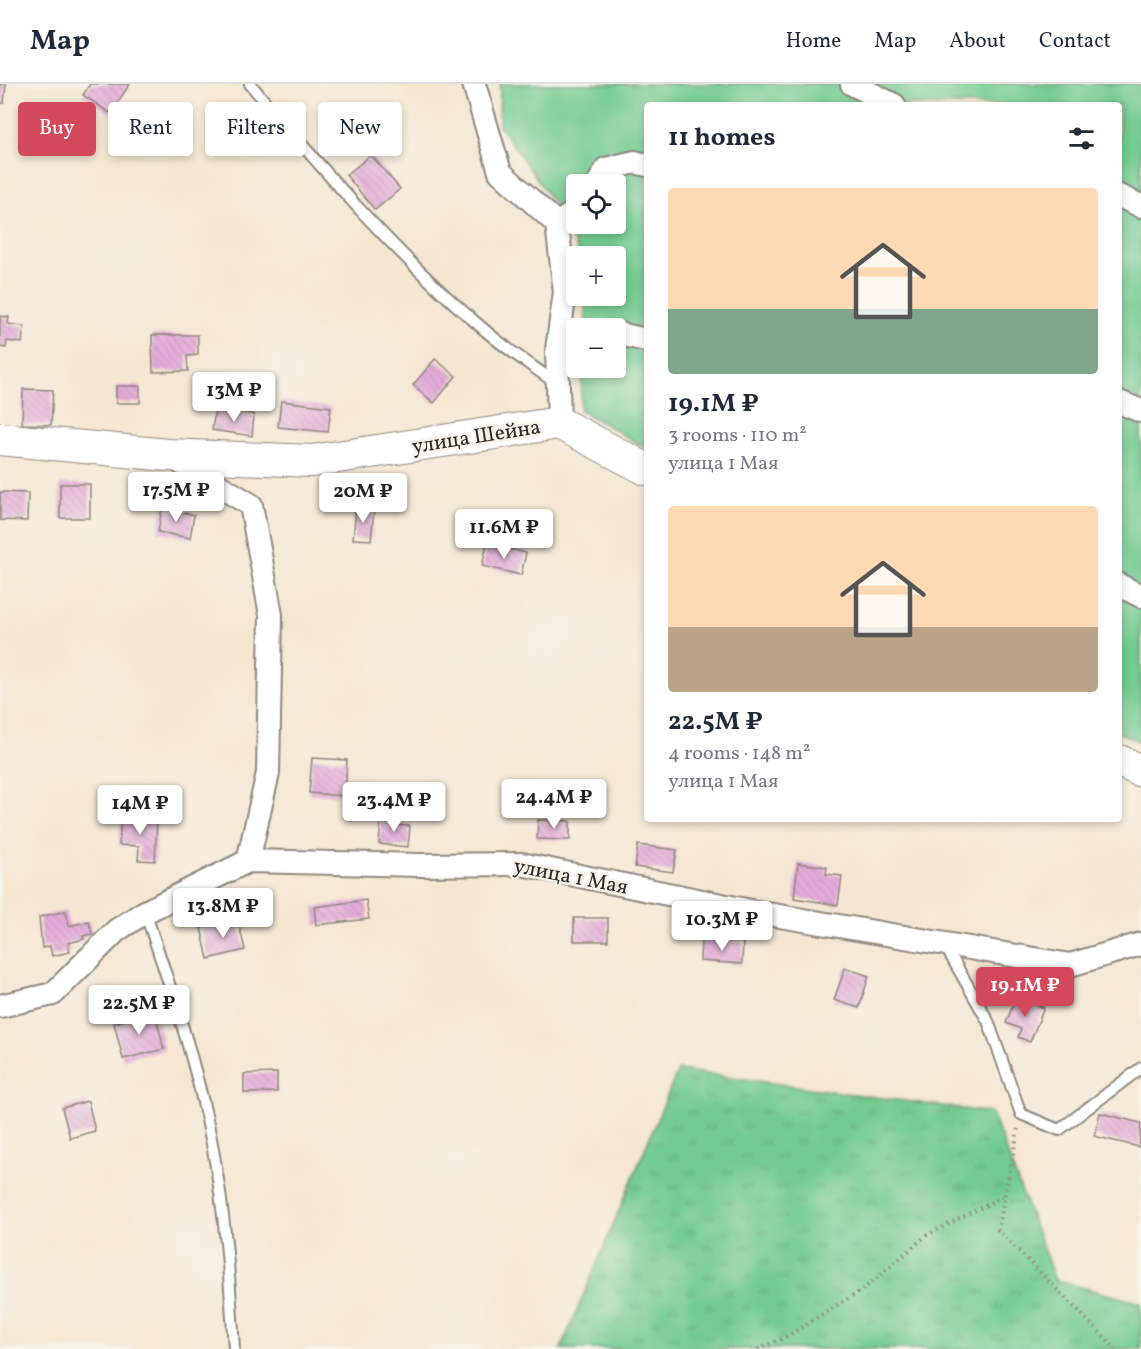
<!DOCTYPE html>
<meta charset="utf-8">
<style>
:root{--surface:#fff;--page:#f6f6f7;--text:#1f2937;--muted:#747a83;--line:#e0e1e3;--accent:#d1495b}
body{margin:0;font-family:Vollkorn,serif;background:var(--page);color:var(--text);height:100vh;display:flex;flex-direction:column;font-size:22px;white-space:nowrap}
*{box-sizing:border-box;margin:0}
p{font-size:20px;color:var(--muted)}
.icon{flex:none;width:33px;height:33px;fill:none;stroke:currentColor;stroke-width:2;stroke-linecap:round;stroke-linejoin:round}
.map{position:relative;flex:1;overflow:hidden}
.details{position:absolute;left:644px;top:18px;width:478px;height:720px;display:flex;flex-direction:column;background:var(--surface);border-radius:6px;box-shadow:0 3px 9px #0003}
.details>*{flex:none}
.guide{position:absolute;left:18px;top:18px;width:536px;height:54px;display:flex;gap:12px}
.buttons{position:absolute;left:566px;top:90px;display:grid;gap:12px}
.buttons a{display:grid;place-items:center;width:60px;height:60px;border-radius:6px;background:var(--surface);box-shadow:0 3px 9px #0003;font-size:30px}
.price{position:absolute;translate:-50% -51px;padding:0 14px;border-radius:6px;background:#fff;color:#222;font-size:20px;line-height:39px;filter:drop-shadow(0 2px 3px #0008)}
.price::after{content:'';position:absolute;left:50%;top:36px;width:18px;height:14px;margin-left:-9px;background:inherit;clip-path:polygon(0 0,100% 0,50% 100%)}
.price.selected{background:var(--accent);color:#fff}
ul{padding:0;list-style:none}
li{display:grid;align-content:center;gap:12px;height:318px;padding:0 24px}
li span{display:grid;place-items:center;height:186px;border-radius:6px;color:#555}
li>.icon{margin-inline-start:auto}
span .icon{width:108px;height:108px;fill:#fffc;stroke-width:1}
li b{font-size:26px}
h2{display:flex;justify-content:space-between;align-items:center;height:72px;padding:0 24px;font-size:26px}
.tag{padding:0 21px;border-radius:6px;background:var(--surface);box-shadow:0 3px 9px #0003;font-size:21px;line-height:54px}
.tag.selected{background:var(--accent);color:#fff}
header{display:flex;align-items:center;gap:36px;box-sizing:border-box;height:84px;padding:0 30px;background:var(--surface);border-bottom:2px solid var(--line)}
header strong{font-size:28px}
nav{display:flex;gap:33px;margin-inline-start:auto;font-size:21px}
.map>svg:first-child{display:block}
</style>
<header>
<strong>Map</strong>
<nav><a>Home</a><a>Map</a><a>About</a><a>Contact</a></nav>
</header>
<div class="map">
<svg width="1141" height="1265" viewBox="0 0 1141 1265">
<defs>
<pattern id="grass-tufts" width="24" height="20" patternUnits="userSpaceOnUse" patternTransform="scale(1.5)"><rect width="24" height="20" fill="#72cb91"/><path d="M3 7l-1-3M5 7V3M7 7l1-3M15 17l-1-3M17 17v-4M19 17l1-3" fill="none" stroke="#63ae7d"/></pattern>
<pattern id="building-back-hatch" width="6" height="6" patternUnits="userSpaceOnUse" patternTransform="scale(1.5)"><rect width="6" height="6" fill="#e4abda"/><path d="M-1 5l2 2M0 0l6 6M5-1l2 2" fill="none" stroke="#c493bb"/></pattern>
</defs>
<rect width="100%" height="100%" fill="#f7f3e8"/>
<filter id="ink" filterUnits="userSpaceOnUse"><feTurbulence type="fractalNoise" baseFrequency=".0167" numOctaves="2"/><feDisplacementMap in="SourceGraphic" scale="12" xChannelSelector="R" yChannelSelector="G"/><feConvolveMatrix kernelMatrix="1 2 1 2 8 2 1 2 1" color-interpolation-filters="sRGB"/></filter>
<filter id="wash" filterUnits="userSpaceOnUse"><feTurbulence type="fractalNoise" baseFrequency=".008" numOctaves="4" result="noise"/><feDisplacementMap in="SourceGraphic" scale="24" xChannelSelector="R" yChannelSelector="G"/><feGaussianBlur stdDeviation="1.35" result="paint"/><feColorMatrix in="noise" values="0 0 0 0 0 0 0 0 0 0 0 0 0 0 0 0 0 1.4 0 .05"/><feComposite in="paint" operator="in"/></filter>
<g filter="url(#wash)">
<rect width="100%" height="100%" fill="#f5e6d1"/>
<polygon fill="url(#grass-tufts)" stroke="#4e7b5e" stroke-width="1.5" points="678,986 992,1029 1055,1196 1141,1219 1141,1265 561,1265"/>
<path fill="#72cb91" stroke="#4e7b5e" stroke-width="1.5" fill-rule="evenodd" d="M 500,0 L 1141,0 L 1141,658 L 1119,649 L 1119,21 L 646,21 L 646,364 L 580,326 L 583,284 L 615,284 L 615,244 L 586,244 L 584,212 L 615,212 L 615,172 L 580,172 L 562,131 L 499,41 ZM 576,100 L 615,100 L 615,140 L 576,140 Z"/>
<g id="blocks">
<g fill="url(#building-back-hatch)">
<polygon points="0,0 6,0 4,19 0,19"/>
<polygon points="90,0 130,0 110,29 83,11"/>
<polygon points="371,71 400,105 375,126 346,91"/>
<polygon points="0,232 9,233 8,240 24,242 22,259 7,257 6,264 0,263"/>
<polygon points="152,251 198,251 198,271 187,272 188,287 153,288"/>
<polygon points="435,275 456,292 434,319 413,301"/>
<rect x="116" y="302" width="24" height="17"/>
<polygon points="23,305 53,306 51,341 22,340"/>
<polygon points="281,317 331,323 328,348 278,343"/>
<polygon points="215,326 254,330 252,352 212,346"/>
<rect x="60" y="400" width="30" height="34"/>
<polygon points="0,408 28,409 27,437 0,436"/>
<polygon points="356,423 374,425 371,456 353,455"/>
<polygon points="162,424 194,431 190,454 158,448"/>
<polygon points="487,460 526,469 521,491 482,482"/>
<polygon points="312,674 347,676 345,712 309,709"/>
<polygon points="121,733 157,735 155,777 138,776 139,762 119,761"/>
<polygon points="381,734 396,735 395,741 410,742 408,763 379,760"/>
<polygon points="538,736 570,737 570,756 537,755"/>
<polygon points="638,761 677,766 673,788 635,783"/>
<polygon points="798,779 827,783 826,790 842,792 838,821 794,814"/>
<polygon points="366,816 369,835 316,841 314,823"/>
<polygon points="66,827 69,842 89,837 92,850 83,852 84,855 68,859 70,868 52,872 50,862 42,864 39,833"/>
<rect x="574" y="834" width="34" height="23"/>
<polygon points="238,836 245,866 208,875 201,844"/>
<polygon points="701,856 743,858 742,880 700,877"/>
<polygon points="845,884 869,892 859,924 834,916"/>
<polygon points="1016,913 1044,924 1030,958 1018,953 1021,945 1006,939"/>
<polygon points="155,929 164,965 123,975 114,939"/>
<polygon points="277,989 277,1008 244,1009 244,990"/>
<polygon points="88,1017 95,1047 70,1054 62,1024"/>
<polygon points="1100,1029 1141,1039 1139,1063 1094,1052"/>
</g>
</g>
</g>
<g filter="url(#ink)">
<use href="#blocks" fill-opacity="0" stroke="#90887e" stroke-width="1.5"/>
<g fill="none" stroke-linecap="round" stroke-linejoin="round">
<g stroke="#90887e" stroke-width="14">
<g id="lane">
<path d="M 250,0 C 324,87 399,175 487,248 C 509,267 534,283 557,300"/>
<path d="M 145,828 C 171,904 197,981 212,1060 C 225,1128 230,1197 234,1265"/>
<polyline points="944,860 988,937 1021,1030 1059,1046 1141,984"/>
</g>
</g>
<g stroke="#90887e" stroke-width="26">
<g id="street">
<polyline points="474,0 500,88 557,140 565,208 557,265 559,339"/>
<polyline points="852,0 894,21"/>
<polyline points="598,100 606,85 635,78 646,81"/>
<polyline points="1119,112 1141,122"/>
<polyline points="557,140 576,127"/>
<polyline points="615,249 646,256"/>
<polyline points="1119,318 1141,327"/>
<polyline points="170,372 251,421 271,531 268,689 248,777"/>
<polyline points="1119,501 1141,512"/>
<polyline points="0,922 53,910 117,846 145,828 248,777 421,781 521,780 756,828 1070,881 1141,860"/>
</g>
</g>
<g stroke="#90887e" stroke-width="34">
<g id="secondary">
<polyline points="0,355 168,371 312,377 559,339 646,385"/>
<polyline points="1119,677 1141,687"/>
</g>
</g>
<g stroke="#90887e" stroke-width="4" stroke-dasharray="1.5 4.5" stroke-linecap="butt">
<polyline points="1018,1045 998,1146 1116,1265"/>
<polyline points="758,1265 784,1254 865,1204 927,1151 1004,1112"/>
</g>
<use href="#lane" stroke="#fff" stroke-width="10"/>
<use href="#street" stroke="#fff" stroke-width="22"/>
<use href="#secondary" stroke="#fff" stroke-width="32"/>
</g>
</g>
<g text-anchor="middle" stroke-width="5" stroke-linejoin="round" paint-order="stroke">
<g font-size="21" fill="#2b2b2b" stroke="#f7f3e8">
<text transform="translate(476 352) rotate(-9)" y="7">улица Шейна</text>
<text transform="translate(571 792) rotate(11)" y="7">улица 1 Мая</text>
</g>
</g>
</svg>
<div class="buttons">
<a><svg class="icon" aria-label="locate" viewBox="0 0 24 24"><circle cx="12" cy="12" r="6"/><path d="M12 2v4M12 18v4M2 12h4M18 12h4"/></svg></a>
<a>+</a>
<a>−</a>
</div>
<b class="price" style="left:234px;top:339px">13M ₽</b>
<b class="price" style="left:176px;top:439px">17.5M ₽</b>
<b class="price" style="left:363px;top:440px">20M ₽</b>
<b class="price" style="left:504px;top:476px">11.6M ₽</b>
<b class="price" style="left:554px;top:746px">24.4M ₽</b>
<b class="price" style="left:394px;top:749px">23.4M ₽</b>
<b class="price" style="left:140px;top:752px">14M ₽</b>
<b class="price" style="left:223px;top:855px">13.8M ₽</b>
<b class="price" style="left:722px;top:868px">10.3M ₽</b>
<b class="price selected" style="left:1025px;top:934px">19.1M ₽</b>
<b class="price" style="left:139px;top:952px">22.5M ₽</b>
<div class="guide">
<a class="tag selected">Buy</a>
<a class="tag">Rent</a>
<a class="tag">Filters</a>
<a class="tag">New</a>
</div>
<section class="details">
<h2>11 homes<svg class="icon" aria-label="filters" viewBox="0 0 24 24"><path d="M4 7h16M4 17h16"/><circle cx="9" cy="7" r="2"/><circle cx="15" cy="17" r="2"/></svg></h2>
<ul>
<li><span style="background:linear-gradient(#ffd9b3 65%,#7fa58c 0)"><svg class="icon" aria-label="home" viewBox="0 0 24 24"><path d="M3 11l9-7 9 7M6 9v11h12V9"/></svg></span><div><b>19.1M ₽</b><p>3 rooms · 110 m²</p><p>улица 1 Мая</p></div></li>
<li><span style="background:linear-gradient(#ffd9b3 65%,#b9a48a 0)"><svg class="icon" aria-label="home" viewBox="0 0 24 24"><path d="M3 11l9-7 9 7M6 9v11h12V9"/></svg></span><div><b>22.5M ₽</b><p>4 rooms · 148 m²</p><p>улица 1 Мая</p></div></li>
</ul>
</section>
</div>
